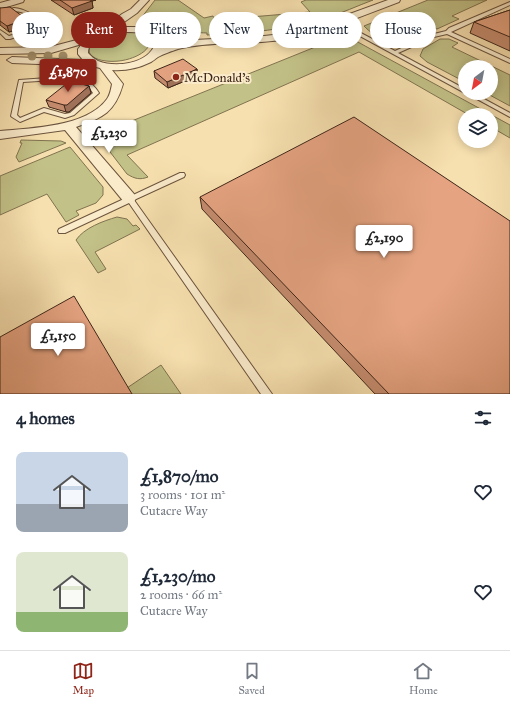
<!DOCTYPE html>
<meta charset="utf-8">
<style>
:root{--surface:#fff;--page:#f2f2f3;--text:#1f2937;--muted:#747a83;--line:#e0e1e3;--accent:#8f2418}
body{margin:0;font-family:"IM FELL Great Primer",serif;background:var(--page);color:var(--text);height:100vh;display:flex;flex-direction:column;font-size:15px;white-space:nowrap}
*{box-sizing:border-box;margin:0}
p{font-size:13px;color:var(--muted)}
.icon{flex:none;width:22px;height:22px;fill:none;stroke:currentColor;stroke-width:2;stroke-linecap:round;stroke-linejoin:round}
.map{position:relative;height:394px;overflow:hidden}
.side{display:flex;flex-direction:column;background:var(--surface);flex:1}
.side>*{flex:none}
.banner{position:absolute;left:12px;top:12px;width:486px;height:36px;display:flex;gap:8px}
.needle{width:26px;rotate:212deg}
.fabs{position:absolute;left:458px;top:60px;display:grid;gap:8px}
.fabs a{display:grid;place-items:center;width:40px;height:40px;border-radius:50%;background:var(--surface);box-shadow:0 2px 10px #0003;font-size:20px}
.price{position:absolute;translate:-50% -34px;padding:0 9px;border-radius:4px;background:#fff;color:#222;font-size:13px;line-height:26px;filter:drop-shadow(0 1px 2px #0008)}
.price::after{content:'';position:absolute;left:50%;top:24px;width:12px;height:9px;margin-left:-6px;background:inherit;clip-path:polygon(0 0,100% 0,50% 100%)}
.price.on{background:var(--accent);color:#fff}
ul{padding:0;list-style:none}
li{display:flex;align-items:center;gap:12px;height:100px;padding:0 16px}
li span{display:grid;place-items:center;flex:none;width:112px;height:80px;border-radius:8px;color:#555}
li>.icon{margin-inline-start:auto}
span .icon{width:48px;height:48px;fill:#fffc;stroke-width:1}
li b{font-size:17px}
h2{display:flex;justify-content:space-between;align-items:center;height:48px;padding:0 16px;font-size:17px}
.pill{padding:0 14px;border-radius:18px;background:var(--surface);box-shadow:0 2px 10px #0003;font-size:14px;line-height:36px}
.pill.on{background:var(--accent);color:#fff}
.menu{display:flex;justify-content:space-around;align-items:center;height:56px;border-top:1px solid var(--line);background:var(--surface);font-size:11px;color:var(--muted)}
.menu a{display:grid;justify-items:center;gap:2px}
.menu .on{color:var(--accent)}
.map>svg:first-child{display:block}
</style>
<div class="map">
<svg width="510" height="394" viewBox="0 0 510 394">
<rect width="100%" height="100%" fill="#f7e0af"/>
<filter id="stains"><feTurbulence type="fractalNoise" baseFrequency=".005" numOctaves="4"/><feColorMatrix values="0 0 0 0 .2 0 0 0 0 .09 0 0 0 0 .02 0 0 0 .5 -.17"/></filter>
<radialGradient id="worn" r=".72"><stop offset=".6" stop-color="#630" stop-opacity="0"/><stop offset="1" stop-color="#630" stop-opacity=".3"/></radialGradient>
<g fill="#c2c187" stroke="#807350">
<path d="M 155,0 L 178,0 L 204,18 L 213,16 L 215,20 L 310,12 L 301,2 L 306,0 L 373,0 C 357,6 342,13 326,18 C 288,30 247,33 207,35 L 207,33 C 188,32 159,34 146,16 L 142,17 Z"/>
<path d="M 428,0 L 487,0 L 452,16 L 459,19 L 437,29 L 432,27 C 407,38 387,50 364,26 Z"/>
<path d="M 125,31 C 174,36 139,65 106,61 C 82,58 86,44 103,35 C 109,32 118,32 125,31 Z"/>
<path d="M 345,35 L 510,125 L 510,138 L 491,127 L 491,115 L 469,115 L 359,52 L 127,155 L 148,177 C 140,180 135,179 127,174 L 97,135 Z"/>
<polygon points="440,39 449,39 458,43 452,47 510,75 510,106 486,93 491,93 491,67 465,67 465,82 427,62 420,56 423,49"/>
<polygon points="21,140 61,141 66,143 19,162 16,157 22,143 20,143"/>
<polygon points="70,147 103,187 103,195 96,203 76,211 79,215 66,222 47,194 0,215 0,176"/>
<path d="M 117,217 L 127,219 L 133,226 L 136,225 L 140,229 L 95,252 L 106,269 L 98,273 L 76,240 C 84,228 103,221 117,217 Z"/>
<polygon points="161,365 181,394 122,394 121,392"/>
</g>
<g fill="none" stroke-linecap="round" stroke-linejoin="round">
<g stroke="#6c543e" stroke-width="2">
<g id="service">
<polygon points="510,2 510,5 451,32 510,59 510,63 447,34 434,37 398,53 465,89 465,93 336,23 340,22 395,51 430,35 446,31 449,28"/>
<path d="M 14,8 C 27,9 37,17 46,26 L 10,39 L 6,39 L 0,33 L 0,30 L 9,36 L 41,26 C 24,12 22,8 0,14 L 0,12 Z"/>
<path d="M 62,77 C 78,77 90,78 99,93 L 74,115 L 65,118 L 44,112 L 20,122 L 12,117 L 11,116 L 19,80 ZM 55,80 C 69,79 85,78 93,93 L 70,113 L 65,114 L 44,108 L 20,118 L 17,115 L 23,82 Z"/>
<polygon points="466,93 473,93 510,113 510,117"/>
<polygon points="180,173 184,173 185,175 184,177 134,200 272,394 261,394 129,203 65,233 59,233 58,231 59,229 126,198 127,196 131,196"/>
</g>
</g>
<g stroke="#6c543e" stroke-width="2">
<g id="minor">
<polygon points="11,0 24,0 23,2 0,9 0,3"/>
<path d="M 140,0 L 149,0 L 137,13 L 117,27 L 144,27 L 158,33 L 194,40 L 255,37 L 282,34 L 311,28 L 388,0 L 400,0 L 399,2 C 361,16 322,34 281,40 C 247,45 211,41 178,49 C 172,51 163,54 158,57 C 155,59 153,61 151,62 C 139,68 125,71 112,70 L 123,84 C 115,112 103,118 76,127 L 134,194 L 136,198 L 134,202 L 129,203 L 124,202 L 65,130 L 0,139 L 0,131 C 31,128 87,127 107,99 C 110,95 111,89 112,84 L 100,68 L 92,66 L 12,63 L 7,60 L 12,57 L 83,60 L 78,54 L 78,49 L 82,44 L 51,53 L 0,54 L 0,48 L 50,47 L 88,37 L 102,30 L 122,14 L 131,9 ZM 121,32 C 135,32 148,31 155,44 C 148,64 116,68 98,61 C 94,59 91,56 88,53 C 88,38 110,34 121,32 ZM 162,39 L 180,43 L 164,48 L 165,44 Z"/>
</g>
</g>
<use href="#service" fill="#faebcb" fill-rule="evenodd"/>
<use href="#minor" fill="#faebcb" fill-rule="evenodd"/>
</g>
<g fill="#a38f6b">
<circle cx="32" cy="56" r="4.5"/>
<circle cx="48" cy="56" r="4.5"/>
<circle cx="63" cy="56" r="4.5"/>
</g>
<g fill="#c58c6f" stroke="#3e2519">
<polygon points="51,0 96,0 92,1 93,8 74,15"/>
<polygon points="0,8 26,19 29,26 9,32 0,25"/>
<polygon points="510,10 510,51 470,33 474,22"/>
<polygon points="197,69 197,76 168,88 155,78 154,71"/>
<polygon points="89,86 91,93 69,112 66,112 49,107 46,100"/>
<polygon points="200,197 510,394 375,394 202,209"/>
</g>
<g fill="#a0725a" stroke="#3e2519">
<polygon points="85,0 96,0 92,1 93,8 74,15 72,8"/>
<polygon points="26,19 29,26 9,32 7,26"/>
<polygon points="197,69 197,76 168,88 167,82"/>
<polygon points="89,86 91,93 69,112 66,112 64,105"/>
</g>
<g fill="#e5a381" stroke="#3e2519">
<polygon points="60,0 90,0 92,1 72,8"/>
<polygon points="10,7 26,19 7,26 0,21 0,8"/>
<polygon points="510,10 510,37 474,22"/>
<polygon points="183,59 197,69 167,82 154,71"/>
<polygon points="70,81 89,86 67,105 64,105 46,100"/>
<polygon points="354,117 510,221 510,394 389,394 200,197"/>
<polygon points="74,296 132,394 0,394 0,337"/>
</g>
<circle fill="#8f2418" stroke="#faebcb" stroke-width="1.5" cx="176" cy="77" r="4"/>
<g text-anchor="middle" stroke-width="4" stroke-linejoin="round" paint-order="stroke">
<g font-size="13" fill="#3e2519" stroke="#faebcb" text-anchor="start">
<text x="184" y="82">McDonald's</text>
</g>
</g>
<rect width="100%" height="100%" filter="url(#stains)"/>
<rect width="100%" height="100%" fill="url(#worn)"/>
</svg>
<div class="fabs">
<a><svg class="needle" viewBox="-14 -14 28 28"><path d="M0-13l5 13h-10z" fill="#e53935"/><path d="M0 13l5-13h-10z" fill="#747a83"/></svg></a>
<a><svg class="icon" aria-label="layers" viewBox="0 0 24 24"><path d="M12 4l9 5-9 5-9-5zM3 14l9 5 9-5"/></svg></a>
</div>
<b class="price on" style="left:68px;top:93px">£1,870</b>
<b class="price" style="left:109px;top:154px">£1,230</b>
<b class="price" style="left:384px;top:259px">£2,190</b>
<b class="price" style="left:58px;top:357px">£1,150</b>
<div class="banner">
<a class="pill">Buy</a>
<a class="pill on">Rent</a>
<a class="pill">Filters</a>
<a class="pill">New</a>
<a class="pill">Apartment</a>
<a class="pill">House</a>
</div>
</div>
<section class="side">
<h2>4 homes<svg class="icon" aria-label="filters" viewBox="0 0 24 24"><path d="M4 7h16M4 17h16"/><circle cx="9" cy="7" r="2"/><circle cx="15" cy="17" r="2"/></svg></h2>
<ul>
<li><span style="background:linear-gradient(#c9d6e8 65%,#9aa5b1 0)"><svg class="icon" aria-label="home" viewBox="0 0 24 24"><path d="M3 11l9-7 9 7M6 9v11h12V9"/></svg></span><div><b>£1,870/mo</b><p>3 rooms · 101 m²</p><p>Cutacre Way</p></div><svg class="icon" aria-label="heart" viewBox="0 0 24 24"><path d="M12 20l-8-8c-3-5 5-10 8-4 3-6 11-1 8 4z"/></svg></li>
<li><span style="background:linear-gradient(#dfe7d0 75%,#8fb573 0)"><svg class="icon" aria-label="home" viewBox="0 0 24 24"><path d="M3 11l9-7 9 7M6 9v11h12V9"/></svg></span><div><b>£1,230/mo</b><p>2 rooms · 66 m²</p><p>Cutacre Way</p></div><svg class="icon" aria-label="heart" viewBox="0 0 24 24"><path d="M12 20l-8-8c-3-5 5-10 8-4 3-6 11-1 8 4z"/></svg></li>
</ul>
</section>
<nav class="menu">
<a class="on"><svg class="icon" aria-label="map" viewBox="0 0 24 24"><path d="M3 6l6-2 6 2 6-2v14l-6 2-6-2-6 2zM9 4v14M15 6v14"/></svg>Map</a>
<a><svg class="icon" aria-label="saved" viewBox="0 0 24 24"><path d="M7 4h10v16l-5-4-5 4z"/></svg>Saved</a>
<a><svg class="icon" aria-label="home" viewBox="0 0 24 24"><path d="M3 11l9-7 9 7M6 9v11h12V9"/></svg>Home</a>
</nav>
